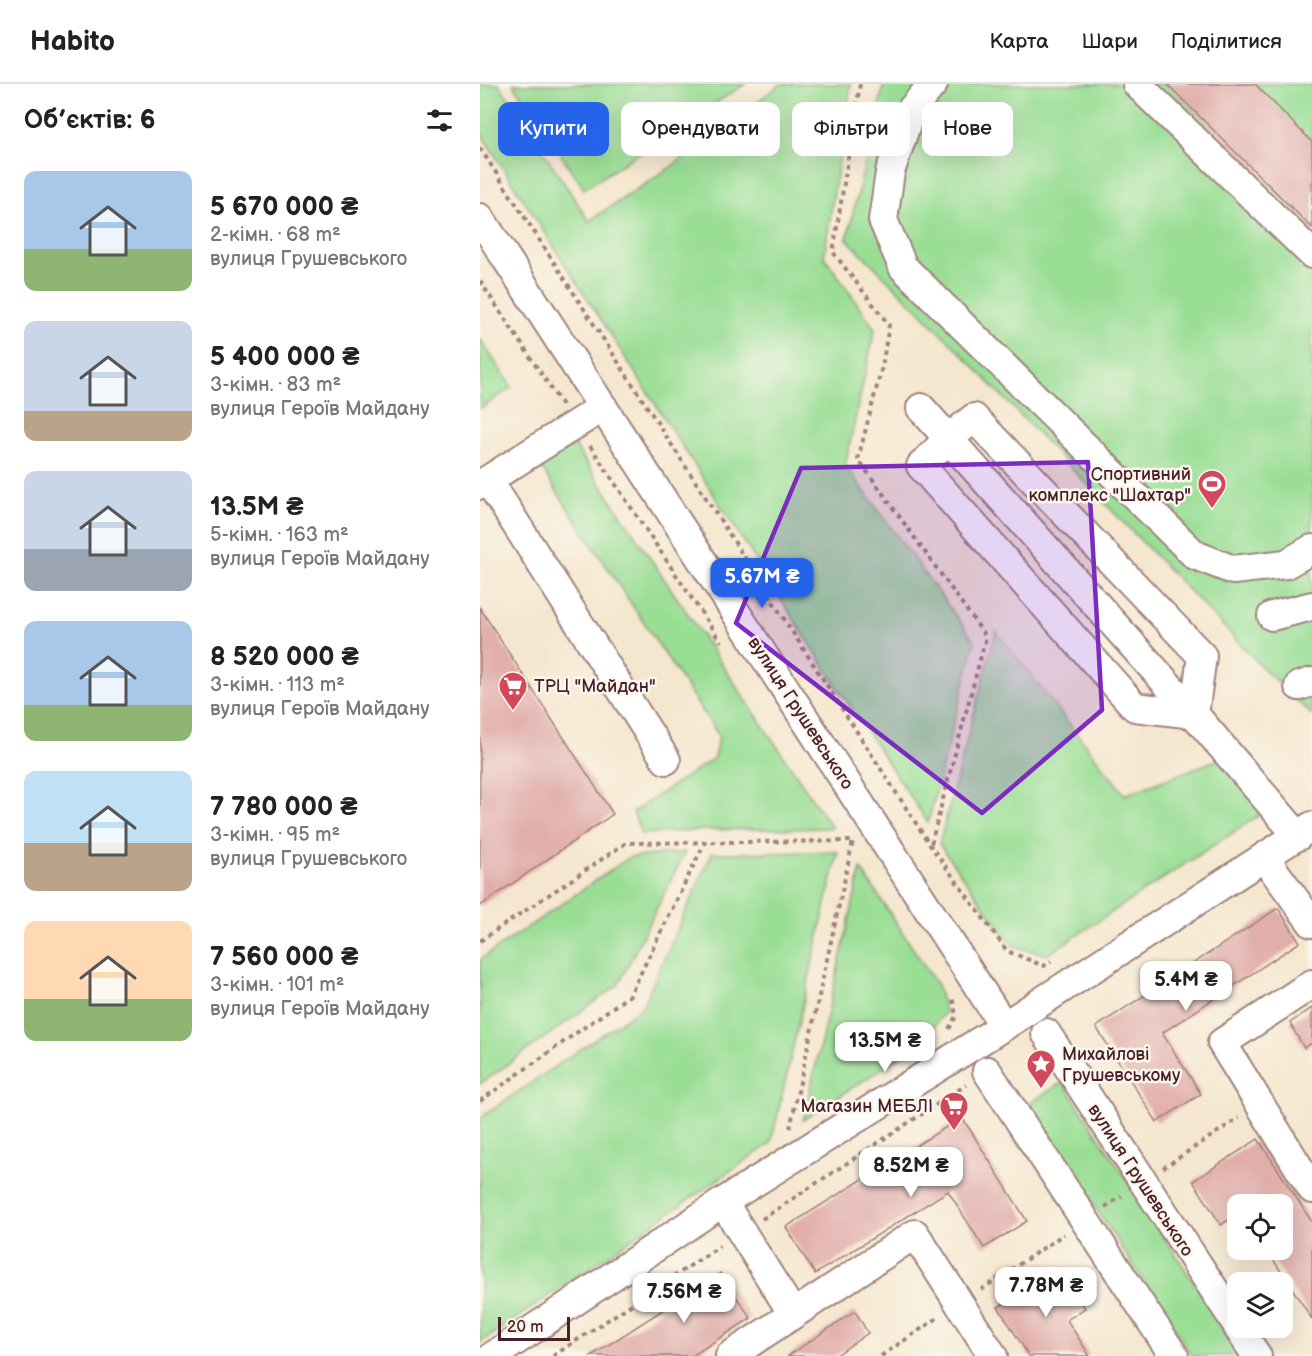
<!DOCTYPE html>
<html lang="uk">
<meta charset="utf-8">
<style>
:root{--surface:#fff;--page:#f2f2f2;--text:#222;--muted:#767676;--line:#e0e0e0;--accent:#2563eb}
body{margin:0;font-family:"Balsamiq Sans",sans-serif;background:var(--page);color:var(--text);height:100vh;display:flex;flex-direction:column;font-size:22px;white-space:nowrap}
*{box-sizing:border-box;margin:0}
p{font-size:20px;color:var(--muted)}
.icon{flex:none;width:33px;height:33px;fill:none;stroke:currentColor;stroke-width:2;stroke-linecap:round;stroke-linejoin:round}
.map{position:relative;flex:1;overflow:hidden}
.drawer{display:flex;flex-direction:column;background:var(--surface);width:480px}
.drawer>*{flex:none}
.top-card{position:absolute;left:18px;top:18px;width:570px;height:54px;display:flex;gap:12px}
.tools{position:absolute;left:747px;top:1110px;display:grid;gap:12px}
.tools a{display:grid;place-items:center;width:66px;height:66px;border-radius:12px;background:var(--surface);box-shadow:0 6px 24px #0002;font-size:30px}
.scale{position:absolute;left:18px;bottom:15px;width:72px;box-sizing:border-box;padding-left:6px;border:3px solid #4a1f2b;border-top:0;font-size:16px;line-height:21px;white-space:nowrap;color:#4a1f2b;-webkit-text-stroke:4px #fbf7ec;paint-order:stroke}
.price{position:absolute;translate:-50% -51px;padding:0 14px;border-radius:12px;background:#fff;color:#222;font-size:20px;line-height:39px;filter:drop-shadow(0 2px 3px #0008)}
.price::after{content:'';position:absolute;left:50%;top:36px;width:18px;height:14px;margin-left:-9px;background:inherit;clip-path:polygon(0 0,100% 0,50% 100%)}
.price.on{background:var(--accent);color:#fff}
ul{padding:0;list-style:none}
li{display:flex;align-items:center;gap:18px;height:150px;padding:0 24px}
li span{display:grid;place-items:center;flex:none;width:168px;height:120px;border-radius:12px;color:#555}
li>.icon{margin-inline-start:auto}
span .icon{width:72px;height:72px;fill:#fffc;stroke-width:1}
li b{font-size:26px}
h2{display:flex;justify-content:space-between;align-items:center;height:72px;padding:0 24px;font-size:26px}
.chip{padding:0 21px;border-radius:12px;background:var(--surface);box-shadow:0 6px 24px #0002;font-size:21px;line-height:54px}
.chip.on{background:var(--accent);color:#fff}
header{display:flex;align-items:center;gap:36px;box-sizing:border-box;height:84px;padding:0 30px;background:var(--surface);border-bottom:2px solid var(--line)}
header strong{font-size:28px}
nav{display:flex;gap:33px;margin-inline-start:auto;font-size:21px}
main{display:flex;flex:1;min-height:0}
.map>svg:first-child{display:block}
</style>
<header>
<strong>Habito</strong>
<nav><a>Карта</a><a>Шари</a><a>Поділитися</a></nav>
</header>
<main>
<section class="drawer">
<h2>Об’єктів: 6<svg class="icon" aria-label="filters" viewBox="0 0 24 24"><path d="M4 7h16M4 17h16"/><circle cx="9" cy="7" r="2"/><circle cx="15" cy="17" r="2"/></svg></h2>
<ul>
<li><span style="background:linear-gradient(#a9c7e8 65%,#8fb573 0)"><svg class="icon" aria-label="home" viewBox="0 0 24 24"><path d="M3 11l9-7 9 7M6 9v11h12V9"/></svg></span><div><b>5 670 000 ₴</b><p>2-кімн. · 68 m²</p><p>вулиця Грушевського</p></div></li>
<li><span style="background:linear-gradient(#c9d6e8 75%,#b9a48a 0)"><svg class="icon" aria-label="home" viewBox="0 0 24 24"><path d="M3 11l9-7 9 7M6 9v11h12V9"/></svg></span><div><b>5 400 000 ₴</b><p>3-кімн. · 83 m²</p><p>вулиця Героїв Майдану</p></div></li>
<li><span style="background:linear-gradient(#c9d6e8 65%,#9aa5b1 0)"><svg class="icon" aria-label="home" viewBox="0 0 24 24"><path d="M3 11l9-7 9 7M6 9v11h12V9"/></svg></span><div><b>13.5M ₴</b><p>5-кімн. · 163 m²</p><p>вулиця Героїв Майдану</p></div></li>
<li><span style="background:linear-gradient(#a9c7e8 70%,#8fb573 0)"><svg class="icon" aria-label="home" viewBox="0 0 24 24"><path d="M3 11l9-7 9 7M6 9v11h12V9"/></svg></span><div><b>8 520 000 ₴</b><p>3-кімн. · 113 m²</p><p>вулиця Героїв Майдану</p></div></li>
<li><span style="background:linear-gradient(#bfe0f5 60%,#b9a48a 0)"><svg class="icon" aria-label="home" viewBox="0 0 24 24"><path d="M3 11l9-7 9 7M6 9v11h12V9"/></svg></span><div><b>7 780 000 ₴</b><p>3-кімн. · 95 m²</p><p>вулиця Грушевського</p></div></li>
<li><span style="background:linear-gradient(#ffd9b3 65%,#8fb573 0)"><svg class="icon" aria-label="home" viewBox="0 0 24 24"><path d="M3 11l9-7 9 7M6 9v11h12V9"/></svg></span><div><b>7 560 000 ₴</b><p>3-кімн. · 101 m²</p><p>вулиця Героїв Майдану</p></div></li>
</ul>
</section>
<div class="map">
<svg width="832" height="1272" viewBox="0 0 832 1272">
<rect width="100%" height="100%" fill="#fbf7ec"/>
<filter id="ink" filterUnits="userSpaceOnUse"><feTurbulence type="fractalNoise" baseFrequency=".0167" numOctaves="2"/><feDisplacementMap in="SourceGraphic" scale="12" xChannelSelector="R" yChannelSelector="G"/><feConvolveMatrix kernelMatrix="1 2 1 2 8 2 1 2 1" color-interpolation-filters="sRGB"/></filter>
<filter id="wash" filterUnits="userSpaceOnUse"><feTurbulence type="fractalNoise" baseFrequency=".008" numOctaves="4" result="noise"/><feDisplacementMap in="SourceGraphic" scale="24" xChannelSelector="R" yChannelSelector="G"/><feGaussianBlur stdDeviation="1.35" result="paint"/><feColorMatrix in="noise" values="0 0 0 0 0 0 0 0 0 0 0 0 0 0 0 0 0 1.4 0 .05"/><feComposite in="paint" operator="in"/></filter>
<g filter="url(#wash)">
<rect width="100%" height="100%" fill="#f5e7cf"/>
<g fill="#9ade95" stroke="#727e60" stroke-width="1.5">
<polygon points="0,0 19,0 109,137 188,85 301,0 371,0 344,172 395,245 365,381 495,558 448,739 364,613 0,48"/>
<polygon points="33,0 265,0 104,105"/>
<polygon points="404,0 832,0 832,631 787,588 476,264 367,155"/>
<polygon points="0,255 32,303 0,325"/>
<polygon points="92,358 352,744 226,746 161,750 153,728 234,674 239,652 60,382"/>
<polygon points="516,547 645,711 742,674 787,726 567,871 533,862 459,760"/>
<polygon points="205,768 138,901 0,1000 0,876 150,773"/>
<polygon points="358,768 291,1059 0,1259 0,1034 162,923 232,769"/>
<polygon points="381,785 457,901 465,928 441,959 323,1036"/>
<polygon points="583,998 762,1272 712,1272 548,1020"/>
</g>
<g id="blocks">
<g fill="#e1aeaa">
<polygon points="687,0 775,0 832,58 832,144"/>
<polygon points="0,524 133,730 0,822"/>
<polygon points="798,824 820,858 682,949 721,1010 677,1038 616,943"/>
<polygon points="832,924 832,959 824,964 810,939"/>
<polygon points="482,1033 547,1137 504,1164 468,1107 335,1190 306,1143"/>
<polygon points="778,1055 832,1138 832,1235 787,1166 802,1166 802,1120 758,1120 758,1130 741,1141 713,1097"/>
<polygon points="580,1184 605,1224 587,1236 610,1272 549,1272 518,1223"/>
<polygon points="240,1189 271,1234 212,1272 111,1272"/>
<polygon points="375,1227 388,1249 355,1272 308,1272"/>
</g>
</g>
</g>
<g filter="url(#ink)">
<use href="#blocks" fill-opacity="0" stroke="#a0837d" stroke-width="1.5"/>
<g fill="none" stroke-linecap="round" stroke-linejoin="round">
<g stroke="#a0837d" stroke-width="32">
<g id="minor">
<polyline points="453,0 431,26 410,88 403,136 423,183 715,471 753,486 806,480 832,465"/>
<polyline points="657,0 832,170"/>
<polyline points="0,134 524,942"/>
<polyline points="441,324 714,630 818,752"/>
<polygon points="494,334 722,572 714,630 655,623 441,382 468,355"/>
<polyline points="8,396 186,676"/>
<polyline points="0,401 123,323"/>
<polyline points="792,532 832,522"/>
<polyline points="819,602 832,598"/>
<polyline points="784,773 832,839"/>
<polyline points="832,900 742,959 832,1105"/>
<polyline points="566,949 758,1242"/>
<polyline points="507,987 694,1272"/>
<polyline points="243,1118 313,1230"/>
<polyline points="758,1244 777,1272"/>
<polyline points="13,1272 243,1118 524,942 832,742"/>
<polyline points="250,1272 435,1150 513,1272"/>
</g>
</g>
<g stroke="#a0837d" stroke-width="4" stroke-dasharray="4.5 4.5" stroke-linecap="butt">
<polyline points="380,0 353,168 409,241 402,283 378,375 506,553 451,760"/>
<polyline points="0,64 450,761 527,867 564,882 571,877"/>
<polyline points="0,197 82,321"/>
<polyline points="110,362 241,558"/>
<polyline points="0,857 146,759 373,757 310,1044"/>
<polyline points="469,945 476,932 472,912"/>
<polyline points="0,1017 150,911 225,758"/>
<polyline points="683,1084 759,1034"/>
<polyline points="625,1123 642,1112"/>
<polyline points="282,1135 486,1001"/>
<polyline points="501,1206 584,1150"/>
<polyline points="73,1272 240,1162"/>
<polyline points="401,1272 459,1233"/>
</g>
<use href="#minor" stroke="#fff" stroke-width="28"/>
</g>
</g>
<path fill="#7b2cbf" fill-opacity="0.2" stroke="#7b2cbf" stroke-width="4.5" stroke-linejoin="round" d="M 608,378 L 622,626 L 502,729 L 256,539 L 321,384 Z"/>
<defs>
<g id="stadium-pin" transform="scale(1.5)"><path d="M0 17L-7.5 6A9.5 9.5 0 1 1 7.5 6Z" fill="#d1495b" stroke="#fbf7ec"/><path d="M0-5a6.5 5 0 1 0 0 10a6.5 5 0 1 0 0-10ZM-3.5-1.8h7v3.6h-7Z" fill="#fff"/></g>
<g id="supermarket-pin" transform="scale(1.5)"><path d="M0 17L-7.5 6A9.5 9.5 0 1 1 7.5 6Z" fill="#d1495b" stroke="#fbf7ec"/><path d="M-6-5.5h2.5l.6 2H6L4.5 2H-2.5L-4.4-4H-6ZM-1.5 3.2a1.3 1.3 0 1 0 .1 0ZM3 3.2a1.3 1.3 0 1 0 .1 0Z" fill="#fff"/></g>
<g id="sight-pin" transform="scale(1.5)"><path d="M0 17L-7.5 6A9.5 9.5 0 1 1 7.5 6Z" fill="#d1495b" stroke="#fbf7ec"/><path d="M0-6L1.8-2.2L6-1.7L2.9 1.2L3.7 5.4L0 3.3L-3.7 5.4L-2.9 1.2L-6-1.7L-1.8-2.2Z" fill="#fff"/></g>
</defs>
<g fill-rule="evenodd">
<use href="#stadium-pin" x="732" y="400"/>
<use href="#supermarket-pin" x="33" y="602"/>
<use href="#sight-pin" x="561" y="980"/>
<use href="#supermarket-pin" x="474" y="1022"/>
</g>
<g text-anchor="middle" stroke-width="5" stroke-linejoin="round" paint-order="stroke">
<g font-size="18" fill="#4a1f2b" stroke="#fbf7ec" text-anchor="end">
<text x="711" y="396">Спортивний<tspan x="711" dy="21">комплекс "Шахтар"</tspan></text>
<text x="54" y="608" text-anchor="start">ТРЦ "Майдан"</text>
<text x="582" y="976" text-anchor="start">Михайлові<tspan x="582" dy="21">Грушевському</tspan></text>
<text x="453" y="1028">Магазин МЕБЛІ</text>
</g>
<g font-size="18" fill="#4a1f2b" stroke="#fbf7ec">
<text transform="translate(321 629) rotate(57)" y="6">вулиця Грушевського</text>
<text transform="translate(661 1096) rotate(57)" y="6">вулиця Грушевського</text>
</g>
</g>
</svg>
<div class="tools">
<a><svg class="icon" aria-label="locate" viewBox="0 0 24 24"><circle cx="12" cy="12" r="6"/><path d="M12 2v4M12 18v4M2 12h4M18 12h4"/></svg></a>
<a><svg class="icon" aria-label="layers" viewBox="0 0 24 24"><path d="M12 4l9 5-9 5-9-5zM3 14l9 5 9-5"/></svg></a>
</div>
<div class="scale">20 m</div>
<b class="price on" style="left:282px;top:525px">5.67M ₴</b>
<b class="price" style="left:706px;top:928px">5.4M ₴</b>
<b class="price" style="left:405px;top:989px">13.5M ₴</b>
<b class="price" style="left:431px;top:1114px">8.52M ₴</b>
<b class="price" style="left:566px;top:1234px">7.78M ₴</b>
<b class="price" style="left:204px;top:1240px">7.56M ₴</b>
<div class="top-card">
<a class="chip on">Купити</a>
<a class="chip">Орендувати</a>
<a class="chip">Фільтри</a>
<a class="chip">Нове</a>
</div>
</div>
</main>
